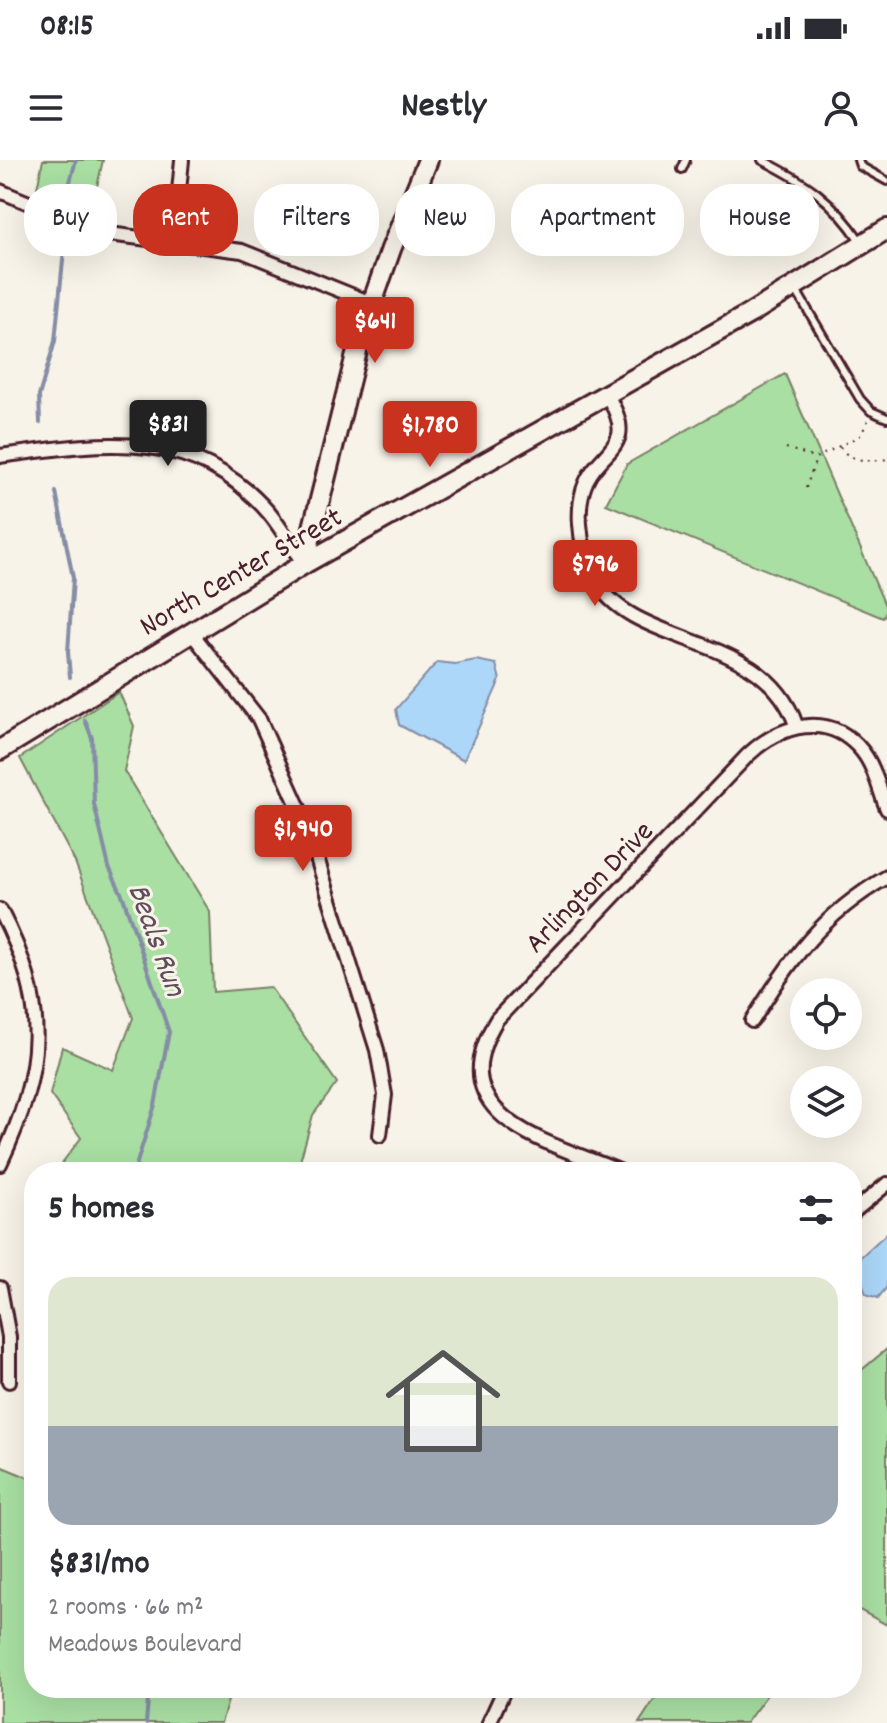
<!DOCTYPE html>
<meta charset="utf-8">
<style>
:root{--surface:#fff;--page:#f2f2f3;--text:#2b2b33;--muted:#7c7c81;--accent:#c8321e}
body{margin:0;font-family:Dekko,sans-serif;background:var(--page);color:var(--text);height:100vh;display:flex;flex-direction:column;font-size:30px;white-space:nowrap}
*{box-sizing:border-box;margin:0}
p{font-size:26px;color:var(--muted)}
.icon{flex:none;width:44px;height:44px;fill:none;stroke:currentColor;stroke-width:2;stroke-linecap:round;stroke-linejoin:round}
.map{position:relative;flex:1;overflow:hidden}
.panel{position:absolute;left:24px;top:1002px;width:838px;height:536px;display:flex;flex-direction:column;background:var(--surface);border-radius:32px;box-shadow:0 8px 32px #0002}
.panel>*{flex:none}
.hud{position:absolute;left:24px;top:24px;width:840px;height:72px;display:flex;gap:16px}
.buttons{position:absolute;left:790px;top:818px;display:grid;gap:16px}
.buttons a{display:grid;place-items:center;width:72px;height:72px;border-radius:50%;background:var(--surface);box-shadow:0 8px 32px #0002;font-size:40px}
.price{position:absolute;translate:-50% -68px;padding:0 18px;border-radius:8px;background:var(--accent);color:#fff;font-size:26px;line-height:52px;filter:drop-shadow(0 2px 4px #0008)}
.price::after{content:'';position:absolute;left:50%;top:48px;width:24px;height:18px;margin-left:-12px;background:inherit;clip-path:polygon(0 0,100% 0,50% 100%)}
.price.current{background:#222;color:#fff}
ul{padding:0;list-style:none}
li{display:grid;align-content:center;gap:16px;height:424px;padding:0 24px}
li span{display:grid;place-items:center;height:248px;border-radius:24px;color:#555}
li>.icon{margin-inline-start:auto}
span .icon{width:144px;height:144px;fill:#fffc;stroke-width:1}
li b{font-size:34px}
h2{display:flex;justify-content:space-between;align-items:center;height:96px;padding:0 24px;font-size:34px}
.tag{padding:0 28px;border-radius:32px;background:var(--surface);box-shadow:0 8px 32px #0002;font-size:28px;line-height:72px}
.tag.current{background:var(--accent);color:#fff}
.status{display:flex;justify-content:space-between;align-items:center;height:56px;padding:0 40px;background:var(--surface);direction:ltr}
.status svg{height:22px;fill:currentColor}
header{display:flex;justify-content:space-between;align-items:center;height:104px;padding:0 24px;background:var(--surface);font-size:36px;font-weight:800}
.map>svg:first-child{display:block}
</style>
<div class="status"><b>08:15</b><svg viewBox="0 0 49 12"><path d="M0 12V9h3v3zM5 12V6h3v6zM10 12V3h3v9zM15 12V0h3v12zM26 1h20v11H26zM47 4h2v5h-2z"/></svg></div>
<header><svg class="icon" aria-label="menu" viewBox="0 0 24 24"><path d="M4 6h16M4 12h16M4 18h16"/></svg>Nestly<svg class="icon" aria-label="person" viewBox="0 0 24 24"><circle cx="12" cy="8" r="4"/><path d="M4 21q1-7 8-7t8 7"/></svg></header>
<div class="map">
<svg width="887" height="1563" viewBox="0 0 887 1563">
<rect width="100%" height="100%" fill="#f7f3e8"/>
<filter id="ink" filterUnits="userSpaceOnUse"><feTurbulence type="fractalNoise" baseFrequency=".0125" numOctaves="2"/><feDisplacementMap in="SourceGraphic" scale="16" xChannelSelector="R" yChannelSelector="G"/><feConvolveMatrix kernelMatrix="1 2 1 2 8 2 1 2 1" color-interpolation-filters="sRGB"/></filter>
<g filter="url(#ink)">
<g fill="#a9dfa3" stroke="#7a7f67" stroke-width="2">
<polygon points="43,0 103,0 96,31 73,49 37,28"/>
<polygon points="785,214 887,450 883,458 606,344 627,304"/>
<polygon points="119,532 134,566 124,611 210,752 213,832 270,827 337,923 313,955 297,1012 55,1012 81,978 50,934 62,887 113,910 133,858 75,702 20,598"/>
<polygon points="887,1189 887,1465 852,1446 852,1218"/>
<polygon points="0,1306 34,1320 34,1528 232,1528 221,1563 0,1563"/>
<polygon points="662,1528 772,1528 746,1563 639,1563"/>
</g>
<g fill="#acd7f8" stroke="#858da6" stroke-width="2">
<polygon points="476,500 496,504 500,520 464,600 399,565 396,549 437,502 455,504"/>
<polygon points="887,1073 887,1127 878,1138 866,1134 855,1102"/>
</g>
<g fill="none" stroke-linecap="round" stroke-linejoin="round">
<g stroke="#858da6" stroke-width="4">
<polyline points="67,33 76,0"/>
<polyline points="40,263 39,236 55,181 65,80"/>
<polyline points="56,332 73,418 68,492 70,517"/>
<polyline points="85,560 92,578 94,644 109,707 123,737 169,872 155,945 134,1012"/>
<polyline points="146,1563 149,1528"/>
</g>
<g stroke="#4a1f2b" stroke-width="12">
<g id="lane">
<path d="M 762,0 C 807,23 832,39 861,82"/>
<polyline points="858,0 860,6 887,21"/>
<polyline points="682,9 686,0"/>
<polyline points="796,130 860,239 871,251 887,258"/>
</g>
</g>
<g stroke="#4a1f2b" stroke-width="18">
<g id="street">
<polyline points="0,31 101,73 242,91 371,143"/>
<polyline points="174,83 182,0"/>
<path d="M 607,235 C 613,246 622,261 619,275 C 616,288 602,298 594,309 C 571,338 579,387 595,419 C 633,490 764,470 796,565"/>
<path d="M 0,296 C 102,282 194,266 269,353 C 282,369 292,387 304,404"/>
<polyline points="190,471 259,559 307,666 377,890 385,935 380,975"/>
<path d="M 0,750 C 50,846 45,908 0,1004"/>
<path d="M 752,861 C 792,798 820,756 887,717"/>
<path d="M 621,1012 C 551,982 436,959 497,859 L 748,595 C 780,565 829,550 862,591 C 875,607 879,630 887,649"/>
<polyline points="852,1053 887,1024"/>
<polyline points="0,1128 9,1177 9,1221"/>
<polyline points="489,1563 505,1528"/>
</g>
</g>
<g stroke="#4a1f2b" stroke-width="24">
<g id="secondary">
<polyline points="304,404 361,175 391,89 428,0"/>
<polyline points="0,590 304,404 751,153 887,69"/>
</g>
</g>
<g stroke="#4a1f2b" stroke-width="2" stroke-dasharray="2 6" stroke-linecap="butt">
<path d="M 840,287 C 849,302 872,302 887,299"/>
<polyline points="786,288 816,298 861,275 868,260"/>
<polyline points="806,328 816,299"/>
</g>
<use href="#lane" stroke="#f7f3e8" stroke-width="6"/>
<use href="#street" stroke="#f7f3e8" stroke-width="12"/>
<use href="#secondary" stroke="#f7f3e8" stroke-width="18"/>
</g>
</g>
<g text-anchor="middle" stroke-width="6" stroke-linejoin="round" paint-order="stroke">
<g font-size="30" fill="#4a1f2b" stroke="#f7f3e8">
<text transform="translate(240 410) rotate(-30)" y="10">North Center Street</text>
<text transform="translate(588 726) rotate(-46)" y="10">Arlington Drive</text>
</g>
<g font-size="32" font-style="italic" fill="#624d5e" stroke="#f7f3e8">
<text transform="translate(159 779) rotate(70)" y="11">Beals Run</text>
</g>
</g>
</svg>
<div class="buttons">
<a><svg class="icon" aria-label="locate" viewBox="0 0 24 24"><circle cx="12" cy="12" r="6"/><path d="M12 2v4M12 18v4M2 12h4M18 12h4"/></svg></a>
<a><svg class="icon" aria-label="layers" viewBox="0 0 24 24"><path d="M12 4l9 5-9 5-9-5zM3 14l9 5 9-5"/></svg></a>
</div>
<b class="price" style="left:375px;top:205px">$641</b>
<b class="price current" style="left:168px;top:308px">$831</b>
<b class="price" style="left:430px;top:309px">$1,780</b>
<b class="price" style="left:595px;top:448px">$796</b>
<b class="price" style="left:303px;top:713px">$1,940</b>
<div class="hud">
<a class="tag">Buy</a>
<a class="tag current">Rent</a>
<a class="tag">Filters</a>
<a class="tag">New</a>
<a class="tag">Apartment</a>
<a class="tag">House</a>
</div>
<section class="panel">
<h2>5 homes<svg class="icon" aria-label="filters" viewBox="0 0 24 24"><path d="M4 7h16M4 17h16"/><circle cx="9" cy="7" r="2"/><circle cx="15" cy="17" r="2"/></svg></h2>
<ul>
<li><span style="background:linear-gradient(#dfe7d0 60%,#9aa5b1 0)"><svg class="icon" aria-label="home" viewBox="0 0 24 24"><path d="M3 11l9-7 9 7M6 9v11h12V9"/></svg></span><div><b>$831/mo</b><p>2 rooms · 66 m²</p><p>Meadows Boulevard</p></div></li>
</ul>
</section>
</div>
